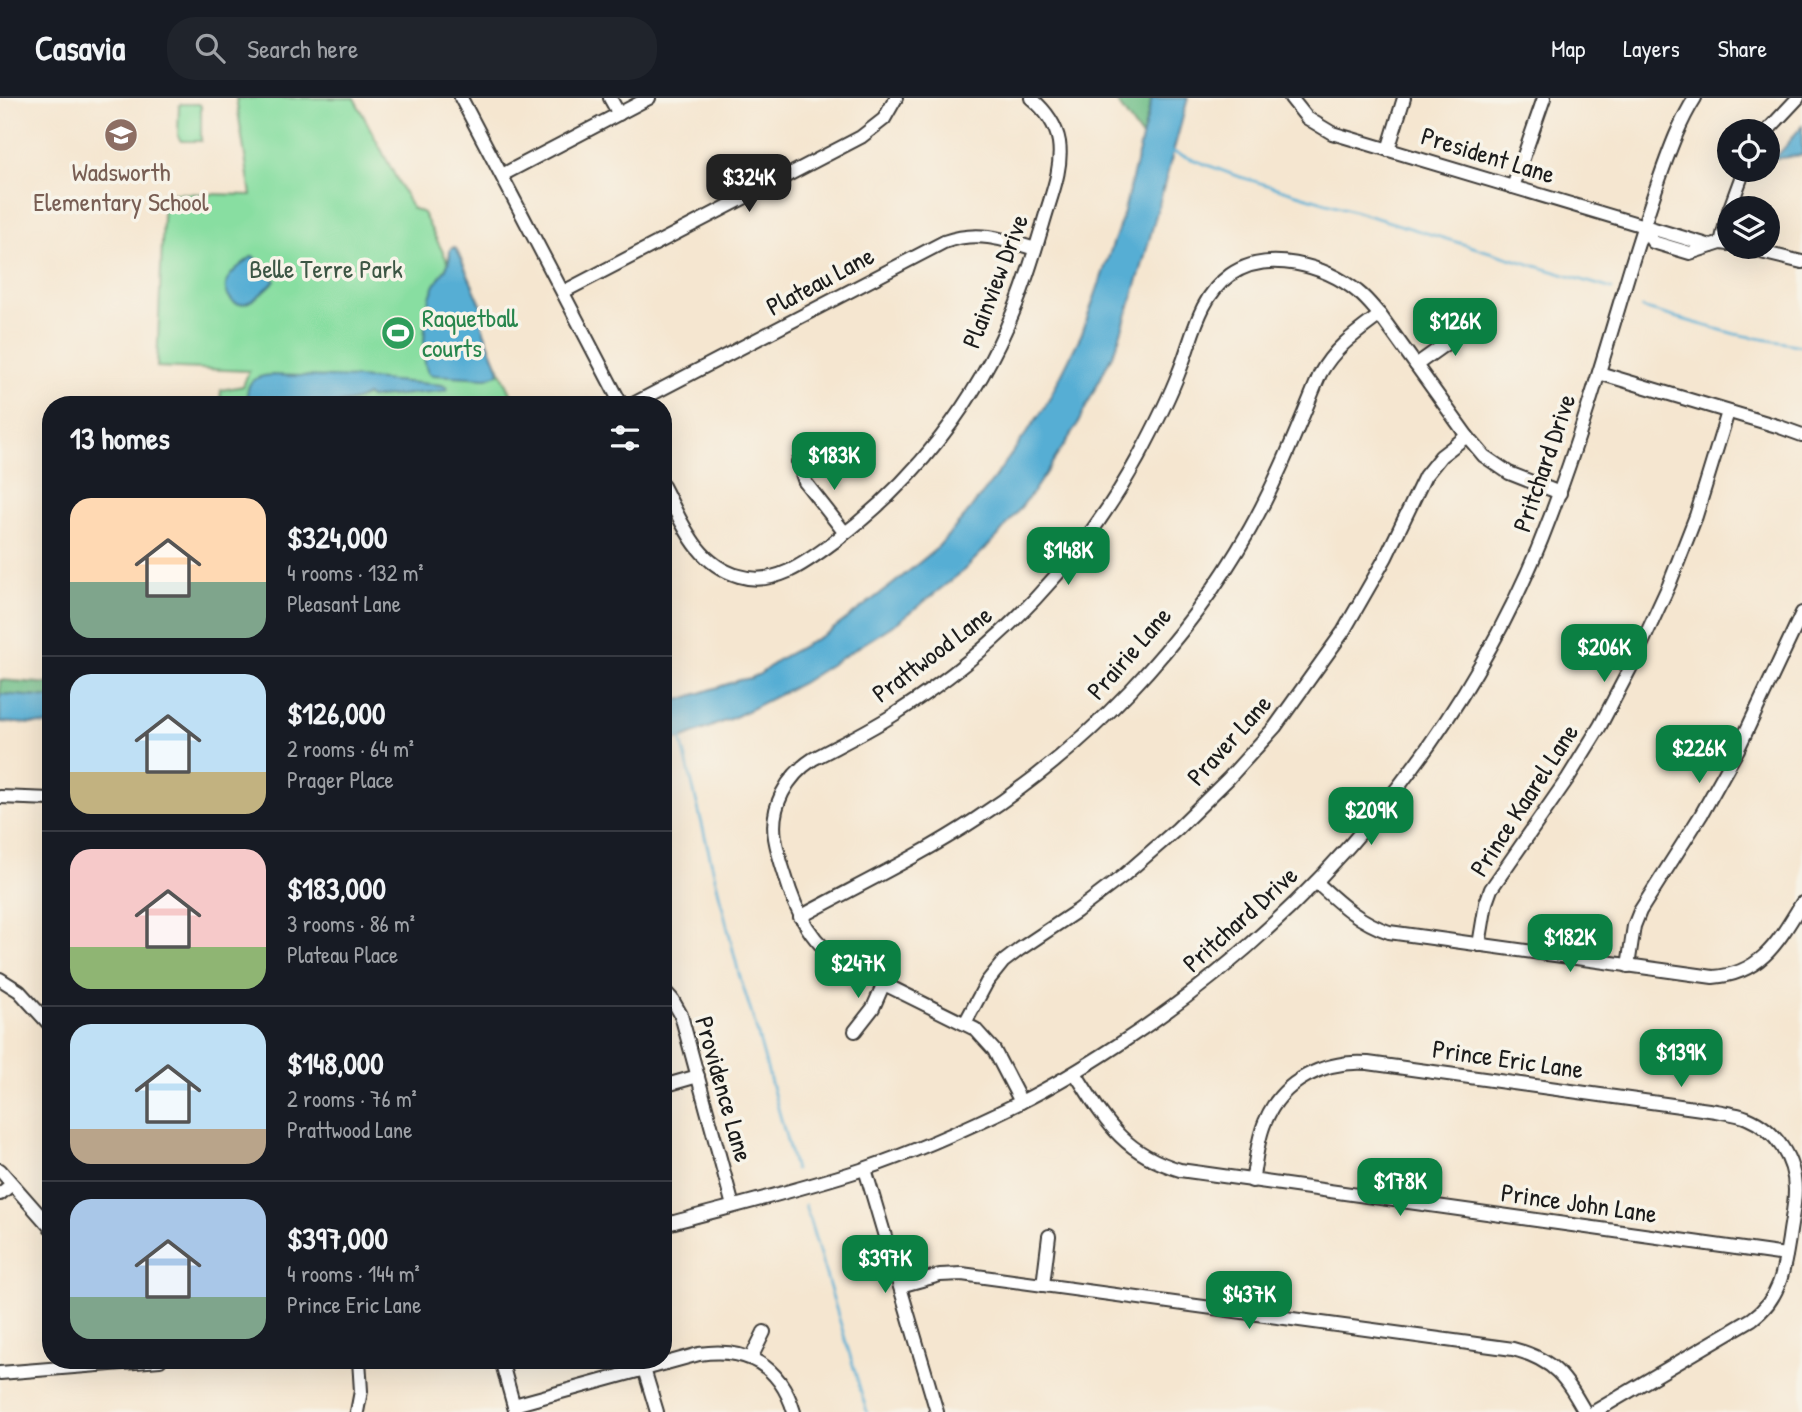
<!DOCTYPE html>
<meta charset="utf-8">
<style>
:root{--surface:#171b24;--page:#20242c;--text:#f1f3f6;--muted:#9ea1a6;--line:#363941;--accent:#0b8043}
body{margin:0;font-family:"Patrick Hand",sans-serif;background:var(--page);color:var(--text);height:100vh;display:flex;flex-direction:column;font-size:26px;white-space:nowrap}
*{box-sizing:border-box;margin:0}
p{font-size:23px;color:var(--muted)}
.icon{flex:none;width:38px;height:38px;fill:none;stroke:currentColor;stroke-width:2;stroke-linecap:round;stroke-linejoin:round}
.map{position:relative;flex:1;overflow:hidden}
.sheet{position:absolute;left:42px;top:298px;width:630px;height:973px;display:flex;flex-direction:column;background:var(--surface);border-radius:28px;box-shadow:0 7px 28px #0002}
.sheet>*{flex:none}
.fabs{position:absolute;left:1717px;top:21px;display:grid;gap:14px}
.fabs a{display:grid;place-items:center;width:63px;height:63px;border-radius:50%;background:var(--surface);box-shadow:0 7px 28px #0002;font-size:35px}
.price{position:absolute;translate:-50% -60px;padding:0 16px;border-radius:14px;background:var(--accent);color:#fff;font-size:23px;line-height:46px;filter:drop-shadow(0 2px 4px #0008)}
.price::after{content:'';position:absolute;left:50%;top:42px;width:21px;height:16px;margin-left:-10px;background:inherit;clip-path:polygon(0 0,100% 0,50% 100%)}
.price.active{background:#222;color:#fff}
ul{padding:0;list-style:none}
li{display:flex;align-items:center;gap:21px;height:175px;padding:0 28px}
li+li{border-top:2px solid var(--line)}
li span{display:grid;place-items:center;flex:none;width:196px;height:140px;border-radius:21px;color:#555}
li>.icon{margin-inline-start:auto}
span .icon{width:84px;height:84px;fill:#fffc;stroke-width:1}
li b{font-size:30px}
h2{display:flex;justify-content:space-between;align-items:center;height:84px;padding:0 28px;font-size:30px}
header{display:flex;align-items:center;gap:42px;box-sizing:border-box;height:98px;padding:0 35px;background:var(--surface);border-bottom:2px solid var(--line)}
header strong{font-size:33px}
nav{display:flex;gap:38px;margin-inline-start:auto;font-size:24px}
.search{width:490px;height:63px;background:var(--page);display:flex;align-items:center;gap:18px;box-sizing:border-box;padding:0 24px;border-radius:28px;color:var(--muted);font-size:26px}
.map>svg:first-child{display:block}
</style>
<header>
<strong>Casavia</strong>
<div class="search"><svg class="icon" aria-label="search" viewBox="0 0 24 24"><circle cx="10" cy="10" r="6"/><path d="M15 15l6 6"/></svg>Search here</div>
<nav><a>Map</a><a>Layers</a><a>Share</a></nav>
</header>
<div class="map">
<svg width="1802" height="1314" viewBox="0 0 1802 1314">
<rect width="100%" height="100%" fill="#f7f3e8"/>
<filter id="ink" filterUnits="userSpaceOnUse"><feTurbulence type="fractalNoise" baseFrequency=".0143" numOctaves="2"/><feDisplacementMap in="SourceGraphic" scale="14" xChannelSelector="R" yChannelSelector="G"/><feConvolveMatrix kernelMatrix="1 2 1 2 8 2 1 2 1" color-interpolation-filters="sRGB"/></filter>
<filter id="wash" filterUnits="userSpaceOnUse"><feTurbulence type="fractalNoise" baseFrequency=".00686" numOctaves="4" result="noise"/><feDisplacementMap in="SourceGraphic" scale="28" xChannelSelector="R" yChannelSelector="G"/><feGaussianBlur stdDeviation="1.57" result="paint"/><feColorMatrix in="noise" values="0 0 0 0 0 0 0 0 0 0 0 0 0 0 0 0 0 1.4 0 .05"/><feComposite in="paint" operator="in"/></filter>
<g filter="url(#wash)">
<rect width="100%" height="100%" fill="#f5e6d0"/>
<g fill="#88dea1" stroke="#527d5e" stroke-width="2">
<polygon points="236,0 354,0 412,110 423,115 448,164 451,150 455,150 457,152 482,209 482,228 489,249 516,306 220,306 221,292 243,288 249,273 157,269 164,95 251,97"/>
<polygon points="181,6 199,6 201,8 201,43 181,43 178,38 179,8"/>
</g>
<g fill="#6ebd87" stroke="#456c52" stroke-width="2">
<polygon points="1114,0 1152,0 1142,40"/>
<polygon points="0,582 51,586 51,600 0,596"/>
</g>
<g fill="#57aed4" stroke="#3a6578" stroke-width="2">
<polygon points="1152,0 1188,0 1141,172 1117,247 1076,329 1033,394 998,438 962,474 898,524 802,585 737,618 681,641 663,644 663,607 740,582 751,580 760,576 779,561 829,534 893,486 936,451 965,418 993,382 1045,309 1082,235 1123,117"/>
<path d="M 1802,28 L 1802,57 L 1776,61 L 1775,59 C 1784,53 1793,37 1802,28 Z"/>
<path d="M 454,149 L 457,152 L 482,209 L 482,228 L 499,272 L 498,276 L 487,280 L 433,277 L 429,276 C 419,263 426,207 433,191 C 437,182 443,176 447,168 C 450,163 450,157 450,152 Z"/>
<path d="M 253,158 L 275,183 C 264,193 240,220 228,197 C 225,193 225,186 228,181 C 232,172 245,164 253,158 Z"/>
<path d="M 271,277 L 358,280 L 442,287 L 448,290 L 446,292 L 442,293 L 369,300 L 367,297 C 344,312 277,306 246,306 C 247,286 249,279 271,277 Z"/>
<polygon points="0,596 51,600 51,627 0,624"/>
</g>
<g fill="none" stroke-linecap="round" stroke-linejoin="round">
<g stroke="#57aed4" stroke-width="2.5">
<polyline points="1173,54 1234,77 1612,191"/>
<polyline points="1642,210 1735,236 1802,248"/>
<polyline points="681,641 739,876 754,923 795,1072"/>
<polyline points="805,1107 867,1314"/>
</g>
</g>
</g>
<g filter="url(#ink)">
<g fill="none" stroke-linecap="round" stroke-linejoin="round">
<g stroke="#3d3a37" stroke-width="16">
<g id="minor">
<polyline points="461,0 621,306"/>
<polyline points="610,0 619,16"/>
<polyline points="1291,0 1307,20 1332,35 1711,148"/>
<polyline points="1767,33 1798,0"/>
<polyline points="1388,52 1404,0"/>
<polyline points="502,77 649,0"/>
<polyline points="1513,89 1544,0"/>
<polyline points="1730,110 1744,72"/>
<polyline points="1643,128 1653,144 1690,155 1721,145 1729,146"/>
<polyline points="1721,145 1729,112"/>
<polyline points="1740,149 1802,164"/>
<polyline points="563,194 861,39 884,21 896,0"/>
<polyline points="1416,267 1451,242 1464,225"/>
<polyline points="1599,275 1777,328 1802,337"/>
<path d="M 633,306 L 944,144 C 978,132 1003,141 1035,151"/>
<polyline points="798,364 805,384 845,435"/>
<path d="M 663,388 C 682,424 696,466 739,478 C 775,489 807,464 835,443 C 914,384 977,304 1014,212 C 1026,184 1034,155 1043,126 C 1050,100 1063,72 1059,44 C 1056,26 1044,11 1031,0"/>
<polyline points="0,699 51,701"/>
<path d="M 1316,784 C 1339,805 1359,824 1389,834 L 1713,879 C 1762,876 1779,842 1802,805"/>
<path d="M 800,819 C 859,787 920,758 976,721 C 1087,649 1185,547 1250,431 C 1278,381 1298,329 1320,276 C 1334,250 1356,235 1380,217"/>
<polyline points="1479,847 1486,805 1491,791 1568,680 1600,628 1633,565 1669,487 1696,418 1728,314"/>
<polyline points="1628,868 1634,828 1640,813 1701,717 1738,651 1802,515"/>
<polyline points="0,881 19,893 51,928"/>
<polyline points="663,891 672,901 681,917 733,1108"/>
<polyline points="965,925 987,884 1003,864 1020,851 1077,813 1123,778 1177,731 1228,681 1275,629 1343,534 1386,459 1425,378 1441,358 1467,338"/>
<polyline points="855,933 873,910 884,885"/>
<path d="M 1075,975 C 1105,1022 1122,1055 1180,1072 L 1786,1157"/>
<polyline points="663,988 698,978"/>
<path d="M 1021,1004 L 994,952 L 975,931 L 848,868 C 812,848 796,815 785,777 C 781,765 777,752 775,740 C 770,708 787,678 813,661 C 843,645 873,631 901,612 C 998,550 1083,461 1138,360 C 1153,332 1168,303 1179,274 C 1193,240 1198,200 1230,177 C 1267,151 1325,167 1358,194 C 1366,200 1373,209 1380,217 L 1467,338 L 1484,358 L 1509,375 L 1560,395"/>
<polyline points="865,1071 937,1314"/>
<polyline points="0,1072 51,1130"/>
<path d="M 1252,1083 C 1256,1064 1257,1042 1265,1024 C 1282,982 1325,962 1368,965 L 1716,1013 C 1726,1015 1737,1016 1747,1020 C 1776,1032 1795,1061 1795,1092 C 1795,1108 1791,1124 1789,1140 C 1784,1172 1780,1201 1752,1221 L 1594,1314"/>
<polyline points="0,1096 12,1086"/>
<path d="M 663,1127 C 729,1109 796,1093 861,1072 C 915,1054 968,1030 1019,1005 C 1053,988 1086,968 1118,947 C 1311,821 1470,634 1551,417 C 1582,335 1606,251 1631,168 C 1640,139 1649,110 1659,82 C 1669,54 1679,25 1695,0"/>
<polyline points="1043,1187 1049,1138"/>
<path d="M 900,1188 L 940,1177 L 962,1176 L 1513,1251 C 1555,1262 1565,1279 1585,1314"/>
<polyline points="751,1260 764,1234"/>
<polyline points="501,1262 515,1312"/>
<polyline points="644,1271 657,1314"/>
<polyline points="0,1275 160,1262"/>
<path d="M 514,1307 L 699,1256 C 746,1249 780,1267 794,1314"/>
<polyline points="357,1314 361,1293 359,1262"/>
</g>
</g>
<use href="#minor" stroke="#fff" stroke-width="12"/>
</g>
</g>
<defs>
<g id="school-disc" transform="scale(1.75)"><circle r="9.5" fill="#8d6e63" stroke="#f7f3e8"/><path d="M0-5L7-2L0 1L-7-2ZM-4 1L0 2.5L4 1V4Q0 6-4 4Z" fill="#fff"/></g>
<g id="stadium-disc" transform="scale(1.75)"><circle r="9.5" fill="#2e9e5b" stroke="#f7f3e8"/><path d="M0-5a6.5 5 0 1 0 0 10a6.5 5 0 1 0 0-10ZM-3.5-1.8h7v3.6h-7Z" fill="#fff"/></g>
</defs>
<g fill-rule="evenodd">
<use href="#school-disc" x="121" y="37"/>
<use href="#stadium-disc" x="398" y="235"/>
</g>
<g text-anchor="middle" stroke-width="7" stroke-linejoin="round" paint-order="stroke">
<g font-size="26" fill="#1c1c1c" stroke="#f7f3e8">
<text transform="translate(1488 57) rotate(17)" y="9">President Lane</text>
<text transform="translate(820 183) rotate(-28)" y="9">Plateau Lane</text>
<text transform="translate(995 183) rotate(-69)" y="9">Plainview Drive</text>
<text transform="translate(1544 365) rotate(-71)" y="9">Pritchard Drive</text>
<text transform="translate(1129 555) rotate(-49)" y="9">Prairie Lane</text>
<text transform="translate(932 556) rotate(-37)" y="9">Prattwood Lane</text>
<text transform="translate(1229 642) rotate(-48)" y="9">Praver Lane</text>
<text transform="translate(1524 702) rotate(-57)" y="9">Prince Kaarel Lane</text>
<text transform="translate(1240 821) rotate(-42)" y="9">Pritchard Drive</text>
<text transform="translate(1508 961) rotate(8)" y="9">Prince Eric Lane</text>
<text transform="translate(724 991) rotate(74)" y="9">Providence Lane</text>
<text transform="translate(1579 1105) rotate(8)" y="9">Prince John Lane</text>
</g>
<g font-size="26" fill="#785e54" stroke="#f7f3e8">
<text x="121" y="83">Wadsworth<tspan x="121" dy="30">Elementary School</tspan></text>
</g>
<g font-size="26" fill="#3c5644" stroke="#f7f3e8">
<text x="326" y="180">Belle Terre Park</text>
</g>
<g font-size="26" fill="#27864d" stroke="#f7f3e8" text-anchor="start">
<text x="422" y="229">Raquetball<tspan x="422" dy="30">courts</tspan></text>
</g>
</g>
</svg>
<div class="fabs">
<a><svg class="icon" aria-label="locate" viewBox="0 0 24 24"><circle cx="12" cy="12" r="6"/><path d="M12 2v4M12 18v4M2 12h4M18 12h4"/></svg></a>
<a><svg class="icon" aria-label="layers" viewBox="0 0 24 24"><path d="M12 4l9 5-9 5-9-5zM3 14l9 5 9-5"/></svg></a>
</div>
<b class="price active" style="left:749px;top:116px">$324K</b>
<b class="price" style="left:1455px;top:260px">$126K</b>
<b class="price" style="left:834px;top:394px">$183K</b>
<b class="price" style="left:1068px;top:489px">$148K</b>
<b class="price" style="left:1604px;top:586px">$206K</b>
<b class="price" style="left:1699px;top:687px">$226K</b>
<b class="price" style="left:1371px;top:749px">$209K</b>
<b class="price" style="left:1570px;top:876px">$182K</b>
<b class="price" style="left:858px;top:902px">$247K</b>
<b class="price" style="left:1681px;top:991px">$139K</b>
<b class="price" style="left:1400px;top:1120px">$178K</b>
<b class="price" style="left:885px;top:1197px">$397K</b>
<b class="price" style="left:1249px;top:1233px">$437K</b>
<section class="sheet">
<h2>13 homes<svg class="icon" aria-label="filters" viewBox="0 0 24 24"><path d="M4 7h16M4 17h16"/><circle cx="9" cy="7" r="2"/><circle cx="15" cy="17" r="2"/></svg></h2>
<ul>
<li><span style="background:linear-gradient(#ffd9b3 60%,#7fa58c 0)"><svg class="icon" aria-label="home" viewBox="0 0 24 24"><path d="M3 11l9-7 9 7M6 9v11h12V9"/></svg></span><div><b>$324,000</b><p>4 rooms · 132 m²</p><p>Pleasant Lane</p></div></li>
<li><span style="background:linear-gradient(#bfe0f5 70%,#c2b280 0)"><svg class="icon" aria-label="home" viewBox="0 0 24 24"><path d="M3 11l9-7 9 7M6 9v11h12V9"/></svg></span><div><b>$126,000</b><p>2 rooms · 64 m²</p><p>Prager Place</p></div></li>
<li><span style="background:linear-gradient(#f6c9c9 70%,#8fb573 0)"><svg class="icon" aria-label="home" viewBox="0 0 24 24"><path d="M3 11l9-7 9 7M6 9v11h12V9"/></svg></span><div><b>$183,000</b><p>3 rooms · 86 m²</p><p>Plateau Place</p></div></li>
<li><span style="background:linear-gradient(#bfe0f5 75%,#b9a48a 0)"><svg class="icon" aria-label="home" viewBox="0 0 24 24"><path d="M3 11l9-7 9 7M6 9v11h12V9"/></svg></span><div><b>$148,000</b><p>2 rooms · 76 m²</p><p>Prattwood Lane</p></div></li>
<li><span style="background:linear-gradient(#a9c7e8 70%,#7fa58c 0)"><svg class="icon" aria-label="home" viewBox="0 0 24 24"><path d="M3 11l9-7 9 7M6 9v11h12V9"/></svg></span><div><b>$397,000</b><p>4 rooms · 144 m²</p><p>Prince Eric Lane</p></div></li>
</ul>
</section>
</div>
